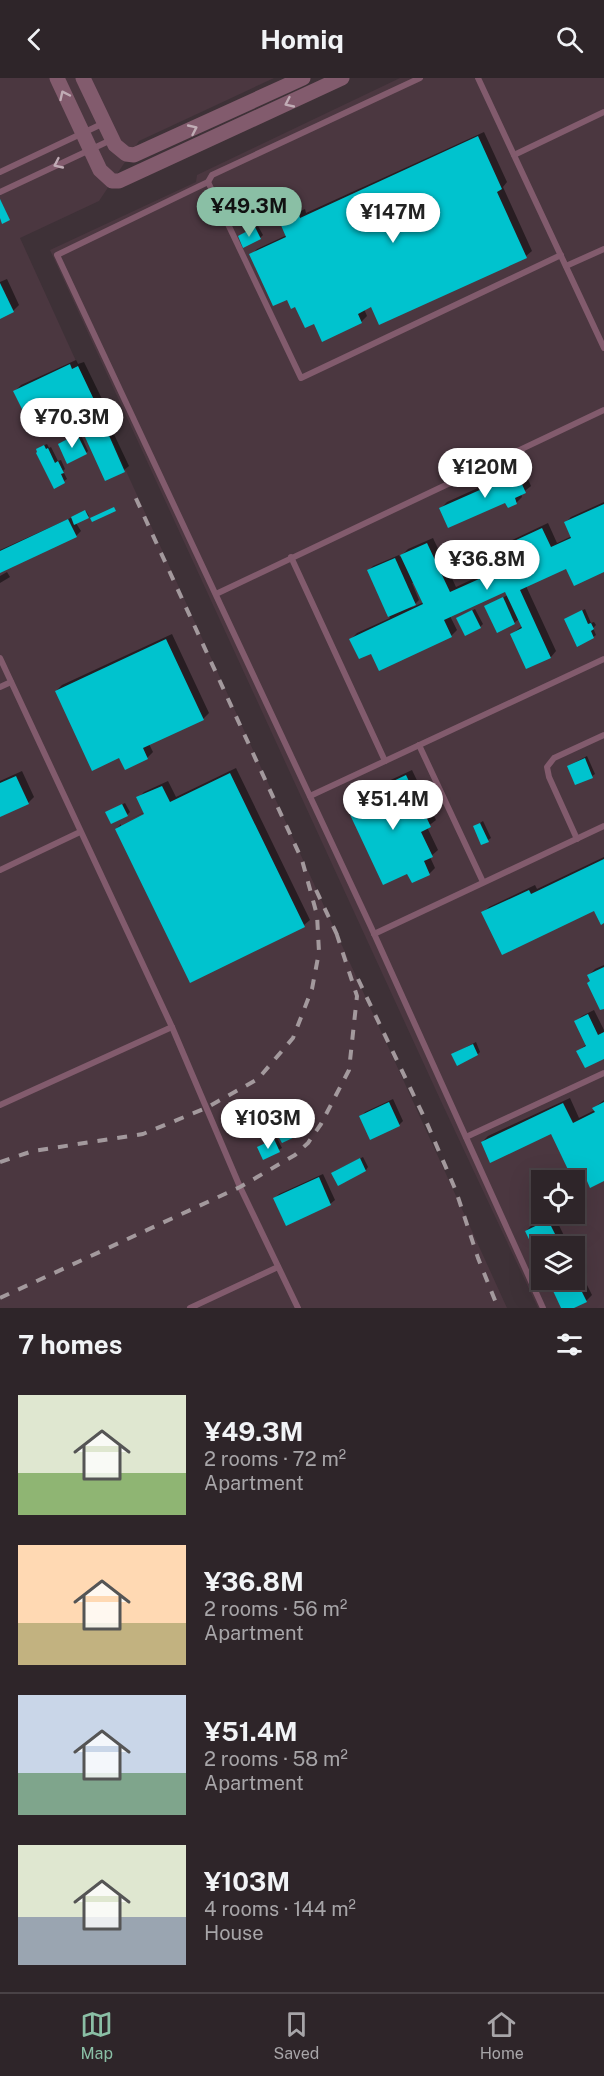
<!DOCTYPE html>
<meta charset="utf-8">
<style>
:root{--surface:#2e2529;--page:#3a3135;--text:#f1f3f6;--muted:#a7a5a8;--line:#494246;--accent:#8abfa5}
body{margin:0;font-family:"Public Sans",sans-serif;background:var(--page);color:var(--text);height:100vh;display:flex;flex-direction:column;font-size:22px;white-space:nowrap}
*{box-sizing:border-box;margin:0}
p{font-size:20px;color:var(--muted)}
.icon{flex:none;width:33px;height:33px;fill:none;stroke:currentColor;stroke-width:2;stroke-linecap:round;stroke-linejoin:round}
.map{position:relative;height:1230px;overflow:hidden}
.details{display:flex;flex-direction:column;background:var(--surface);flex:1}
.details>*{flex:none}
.controls{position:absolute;left:531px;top:1092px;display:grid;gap:12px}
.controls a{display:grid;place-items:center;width:54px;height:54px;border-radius:0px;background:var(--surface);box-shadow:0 6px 24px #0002,0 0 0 2px var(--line);font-size:30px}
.price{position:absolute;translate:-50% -51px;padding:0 14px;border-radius:21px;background:#fff;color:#222;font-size:20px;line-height:39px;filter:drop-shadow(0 2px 3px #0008)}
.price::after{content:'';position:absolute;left:50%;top:36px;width:18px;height:14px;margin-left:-9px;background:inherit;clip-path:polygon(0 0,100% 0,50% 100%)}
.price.selected{background:var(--accent);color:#111}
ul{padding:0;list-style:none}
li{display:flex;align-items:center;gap:18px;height:150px;padding:0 18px}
li span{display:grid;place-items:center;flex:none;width:168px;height:120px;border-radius:0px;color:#555}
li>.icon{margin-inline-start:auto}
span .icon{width:72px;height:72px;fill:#fffc;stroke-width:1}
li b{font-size:26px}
h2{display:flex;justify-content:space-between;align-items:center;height:72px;padding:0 18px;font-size:26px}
header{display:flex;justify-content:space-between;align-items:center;height:78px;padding:0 18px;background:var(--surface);font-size:27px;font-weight:700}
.tabs{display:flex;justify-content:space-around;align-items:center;height:84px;border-top:2px solid var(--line);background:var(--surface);font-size:16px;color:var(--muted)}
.tabs a{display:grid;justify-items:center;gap:3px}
.tabs .selected{color:var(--accent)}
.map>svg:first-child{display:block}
</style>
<header><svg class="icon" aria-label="back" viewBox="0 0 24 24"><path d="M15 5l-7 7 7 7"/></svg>Homiq<svg class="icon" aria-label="search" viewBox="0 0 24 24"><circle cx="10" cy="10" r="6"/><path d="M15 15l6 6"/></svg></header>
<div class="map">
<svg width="604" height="1230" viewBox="0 0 604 1230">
<rect width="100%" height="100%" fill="#3e3137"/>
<g fill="#4b3740" fill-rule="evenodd">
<polygon points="0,0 274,0 139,63 99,123 20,160 507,1230 0,1230"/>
<path d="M 400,0 L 604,0 L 604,1230 L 538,1230 L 440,1021 L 50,172 L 196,104 L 197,97 ZM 542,1102 L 574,1102 L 574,1136 L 542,1136 ZM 542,1168 L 574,1168 L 574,1202 L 542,1202 Z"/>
</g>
<g fill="#0007" fill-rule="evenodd">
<polygon points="484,54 507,104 503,109 532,173 526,178 372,228 364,231 367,238 361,244 315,244 288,220 251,177 257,171 287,157 281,145 287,139 305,131 306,135"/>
<polygon points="258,148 263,157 260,160 239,158"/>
<polygon points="7,201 19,227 13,233 0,239 0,204"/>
<polygon points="76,282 78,286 84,284 102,321 98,325 100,329 97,331 99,337 93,343 82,348 60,322 15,313 21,307"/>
<polygon points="103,349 105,353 111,350 129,388 124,392 106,401 86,359"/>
<polygon points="80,355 88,373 86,375 59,366"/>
<polygon points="47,366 49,370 51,369 58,383 61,382 65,391 63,393 67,401 55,409 40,369"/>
<polygon points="514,388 515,392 522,388 531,408 521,416 522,419 516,425 506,423 441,430 447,424 491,404 490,402 496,396"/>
<path d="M 604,424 L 604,492 L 567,489 L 526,508 L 556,573 L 551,579 L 527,589 L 512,556 L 522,548 L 519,541 L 514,545 L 486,528 L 508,517 L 506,512 L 450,538 L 457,552 L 451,558 L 372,574 L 351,561 L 357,555 L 390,540 L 369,492 L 373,488 L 399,477 L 400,479 L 408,471 L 433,460 L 456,509 L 488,494 L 481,479 L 487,474 L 548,445 L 557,465 L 572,458 L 565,445 L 571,439 ZM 415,504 L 424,524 L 411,530 L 419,522 L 412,505 Z"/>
<polygon points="86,433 89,438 76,445 81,453 76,458 0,494 0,472"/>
<polygon points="7,494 10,499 0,505 0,498"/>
<polygon points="475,531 483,546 480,549 458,540"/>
<polygon points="585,531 591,545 594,544 596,547 593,550 596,557 593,559 566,541"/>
<polygon points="172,556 209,635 203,641 149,666 153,674 147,680 120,678 56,613 62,607"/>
<polygon points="587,678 595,696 592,698 568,688"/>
<polygon points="236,690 310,842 304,847 116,751 121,746 121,749 152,734 150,732 122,745 145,734 138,720 144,714 168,703 176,719"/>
<polygon points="412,692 436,742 427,749 438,772 430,779 435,790 429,796 347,726 352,720"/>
<polygon points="22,693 34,719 28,725 0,738 0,703"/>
<polygon points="125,725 130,734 127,737 107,734"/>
<polygon points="483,743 491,760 488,762 474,749"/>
<polygon points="604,779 604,843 595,831 483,835 489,829 535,807 537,811"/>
<polygon points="604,887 604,929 589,897 595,891"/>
<polygon points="594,932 604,952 604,980 578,973 587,966 576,943 582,938"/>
<polygon points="476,964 480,974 478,976 453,976"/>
<polygon points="570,1020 579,1040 595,1032 594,1030 604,1022 604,1101 552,1054 482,1064 488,1058"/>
<polygon points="393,1021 403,1043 399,1047 361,1039 365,1034"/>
<polygon points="277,1060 282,1070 264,1080 259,1069"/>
<polygon points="363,1079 368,1089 366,1092 335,1093"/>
<polygon points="323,1096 335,1122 330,1126 275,1120 279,1116"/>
<polygon points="554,1137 569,1168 542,1168 526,1153 532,1147"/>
<polygon points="574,1181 592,1217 586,1223 570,1230 563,1230 549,1202 574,1202"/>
</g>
<g fill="#00c3ce">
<polygon points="478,58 502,111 497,114 527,180 379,247 371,229 358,236 362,245 322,264 314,246 305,250 295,229 291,231 287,222 273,228 249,176 286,159 280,145 299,136 300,140"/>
<polygon points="0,121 10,142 2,146 0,140"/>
<polygon points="255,149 261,161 243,170 238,158"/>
<polygon points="0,205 14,234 0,241"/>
<polygon points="70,286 72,291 78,288 97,328 92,330 95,336 91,337 94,344 81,350 79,346 72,350 60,324 26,339 13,313"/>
<polygon points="98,352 100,356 107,353 125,394 105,403 85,359"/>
<polygon points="77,356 87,376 67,386 58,366"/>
<polygon points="44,367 46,371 48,370 55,385 58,383 64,395 61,396 65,405 54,411 36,375 37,374 36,371"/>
<polygon points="508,393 509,396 516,393 526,415 515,420 517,426 508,430 505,425 448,450 439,430 491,407 488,402"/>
<polygon points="604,426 604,494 574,508 566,491 520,512 551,580 526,591 510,556 522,550 505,514 444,542 452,559 379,593 371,576 359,581 349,561 423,526 400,477 427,465 450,514 488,497 479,479 542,450 551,469 571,460 564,444"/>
<polygon points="114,429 116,433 92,444 90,440"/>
<polygon points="85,432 89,440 74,447 71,439"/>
<polygon points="68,441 77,459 0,495 0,473"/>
<polygon points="395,480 416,527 388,539 367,492"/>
<polygon points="503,519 515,546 497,555 484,528"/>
<polygon points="472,532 481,550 465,558 456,540"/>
<polygon points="582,532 588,546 591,545 594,551 591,553 594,560 577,569 564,541"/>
<polygon points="166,561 204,642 143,670 148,681 125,692 119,680 92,693 55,613"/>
<polygon points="585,680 593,700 575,707 567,688"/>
<polygon points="230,695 305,849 190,905 115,751 144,736 136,719 162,708 170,724"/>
<polygon points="406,697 431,749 421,754 433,779 424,783 430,797 412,805 407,796 383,807 345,726"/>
<polygon points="16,698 29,726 0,739 0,705"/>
<polygon points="122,726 128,738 111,746 105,734"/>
<polygon points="480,745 489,764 481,767 473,748"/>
<polygon points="604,781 604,845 601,847 594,833 502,877 481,834 529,812 531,816"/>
<polygon points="604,889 604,931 600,932 587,905 590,903 587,897"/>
<polygon points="588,936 598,957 604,954 604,981 585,990 576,973 586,968 574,943"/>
<polygon points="473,966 478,977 457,988 451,976"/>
<polygon points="389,1024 400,1048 370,1062 359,1038"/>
<polygon points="604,1024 604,1103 590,1110 587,1103 576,1109 574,1102 573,1102 551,1056 490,1085 481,1064 563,1025 573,1045 595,1034 592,1030"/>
<polygon points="294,1051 297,1058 282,1065 278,1058"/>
<polygon points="274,1061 280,1074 263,1082 257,1069"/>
<polygon points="360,1080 366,1093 338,1108 331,1095"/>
<polygon points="319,1099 331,1127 286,1148 273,1120"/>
<polygon points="548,1142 561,1168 542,1168 542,1188 525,1153"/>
<polygon points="548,1202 576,1202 587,1224 574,1230 561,1230"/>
</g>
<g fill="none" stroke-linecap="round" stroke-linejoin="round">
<g stroke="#825b6d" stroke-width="6">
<polyline points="420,0 212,97 208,104 57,177 371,849 543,1230"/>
<polyline points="478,0 604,270"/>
<polyline points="514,77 604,34"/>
<polyline points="0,94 104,45"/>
<polyline points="208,104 301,300 561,177"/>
<polyline points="0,114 111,62"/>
<polyline points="566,188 604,171"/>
<polyline points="291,479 385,683"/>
<polyline points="216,516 604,332"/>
<polyline points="0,580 172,949 240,1109 298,1230"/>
<polyline points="0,609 11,604"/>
<polyline points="419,667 483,804"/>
<polyline points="310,718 604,581"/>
<polyline points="577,761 549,699 547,689 554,680 604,657"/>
<polyline points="0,792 80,754"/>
<polyline points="374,856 604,748"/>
<polyline points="0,1027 172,949"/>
<polyline points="466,1059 604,995"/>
<polyline points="190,1230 278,1189"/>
</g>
<g stroke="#825b6d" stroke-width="15">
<polyline points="57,0 100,92 112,103 119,103 342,0"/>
<polyline points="83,0 115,67 126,76 134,77 303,0"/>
</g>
<g stroke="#a3999d" stroke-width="4" stroke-dasharray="10 10" stroke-linecap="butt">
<polyline points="316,812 340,863"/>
<polyline points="358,901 426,1043 456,1113 478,1180 498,1230"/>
<polyline points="0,1084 33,1073 143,1056 206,1030 258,1001 293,960 312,911 319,874 317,837 302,782 133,414"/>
<polyline points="0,1220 240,1109 295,1077 308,1065 321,1046 349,992 357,918 337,857"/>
</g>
</g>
<defs><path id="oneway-chevron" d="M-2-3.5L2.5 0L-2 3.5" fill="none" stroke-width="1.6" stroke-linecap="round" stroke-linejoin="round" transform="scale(1.5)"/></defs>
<g stroke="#c0acb5">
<use href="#oneway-chevron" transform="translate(64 17) rotate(-115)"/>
<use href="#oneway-chevron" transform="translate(289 25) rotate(155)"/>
<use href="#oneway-chevron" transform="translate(193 51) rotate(-25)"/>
<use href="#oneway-chevron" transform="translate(58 86) rotate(155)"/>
</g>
</svg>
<div class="controls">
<a><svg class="icon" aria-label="locate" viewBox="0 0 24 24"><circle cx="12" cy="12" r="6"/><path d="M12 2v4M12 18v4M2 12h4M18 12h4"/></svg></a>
<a><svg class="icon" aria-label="layers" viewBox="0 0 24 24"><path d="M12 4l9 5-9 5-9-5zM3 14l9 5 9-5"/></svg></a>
</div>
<b class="price selected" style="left:249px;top:160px">¥49.3M</b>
<b class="price" style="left:393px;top:166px">¥147M</b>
<b class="price" style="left:72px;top:371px">¥70.3M</b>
<b class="price" style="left:485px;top:421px">¥120M</b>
<b class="price" style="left:487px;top:513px">¥36.8M</b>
<b class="price" style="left:393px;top:753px">¥51.4M</b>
<b class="price" style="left:268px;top:1072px">¥103M</b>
</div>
<section class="details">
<h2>7 homes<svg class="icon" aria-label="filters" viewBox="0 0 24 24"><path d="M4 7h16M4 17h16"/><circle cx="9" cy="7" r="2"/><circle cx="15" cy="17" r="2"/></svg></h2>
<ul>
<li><span style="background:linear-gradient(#dfe7d0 65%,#8fb573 0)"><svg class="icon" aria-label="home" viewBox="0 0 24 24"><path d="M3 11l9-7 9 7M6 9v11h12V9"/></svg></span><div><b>¥49.3M</b><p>2 rooms · 72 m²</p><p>Apartment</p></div></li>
<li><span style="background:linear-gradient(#ffd9b3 65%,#c2b280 0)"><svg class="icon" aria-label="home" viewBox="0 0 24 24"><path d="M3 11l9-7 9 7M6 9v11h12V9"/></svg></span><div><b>¥36.8M</b><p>2 rooms · 56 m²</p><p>Apartment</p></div></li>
<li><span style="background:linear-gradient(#c9d6e8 65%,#7fa58c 0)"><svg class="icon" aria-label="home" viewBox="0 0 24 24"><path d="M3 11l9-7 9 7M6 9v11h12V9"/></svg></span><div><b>¥51.4M</b><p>2 rooms · 58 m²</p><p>Apartment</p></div></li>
<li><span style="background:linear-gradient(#dfe7d0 60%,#9aa5b1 0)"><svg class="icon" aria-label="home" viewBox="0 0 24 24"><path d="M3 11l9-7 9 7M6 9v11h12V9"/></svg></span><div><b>¥103M</b><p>4 rooms · 144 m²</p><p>House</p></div></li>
</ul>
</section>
<nav class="tabs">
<a class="selected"><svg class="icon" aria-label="map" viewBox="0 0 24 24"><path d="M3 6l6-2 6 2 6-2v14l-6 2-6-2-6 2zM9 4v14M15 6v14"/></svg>Map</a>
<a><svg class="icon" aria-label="saved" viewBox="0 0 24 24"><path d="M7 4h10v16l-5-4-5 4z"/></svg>Saved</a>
<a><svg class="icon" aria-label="home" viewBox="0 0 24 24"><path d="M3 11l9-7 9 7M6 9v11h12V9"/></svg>Home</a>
</nav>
